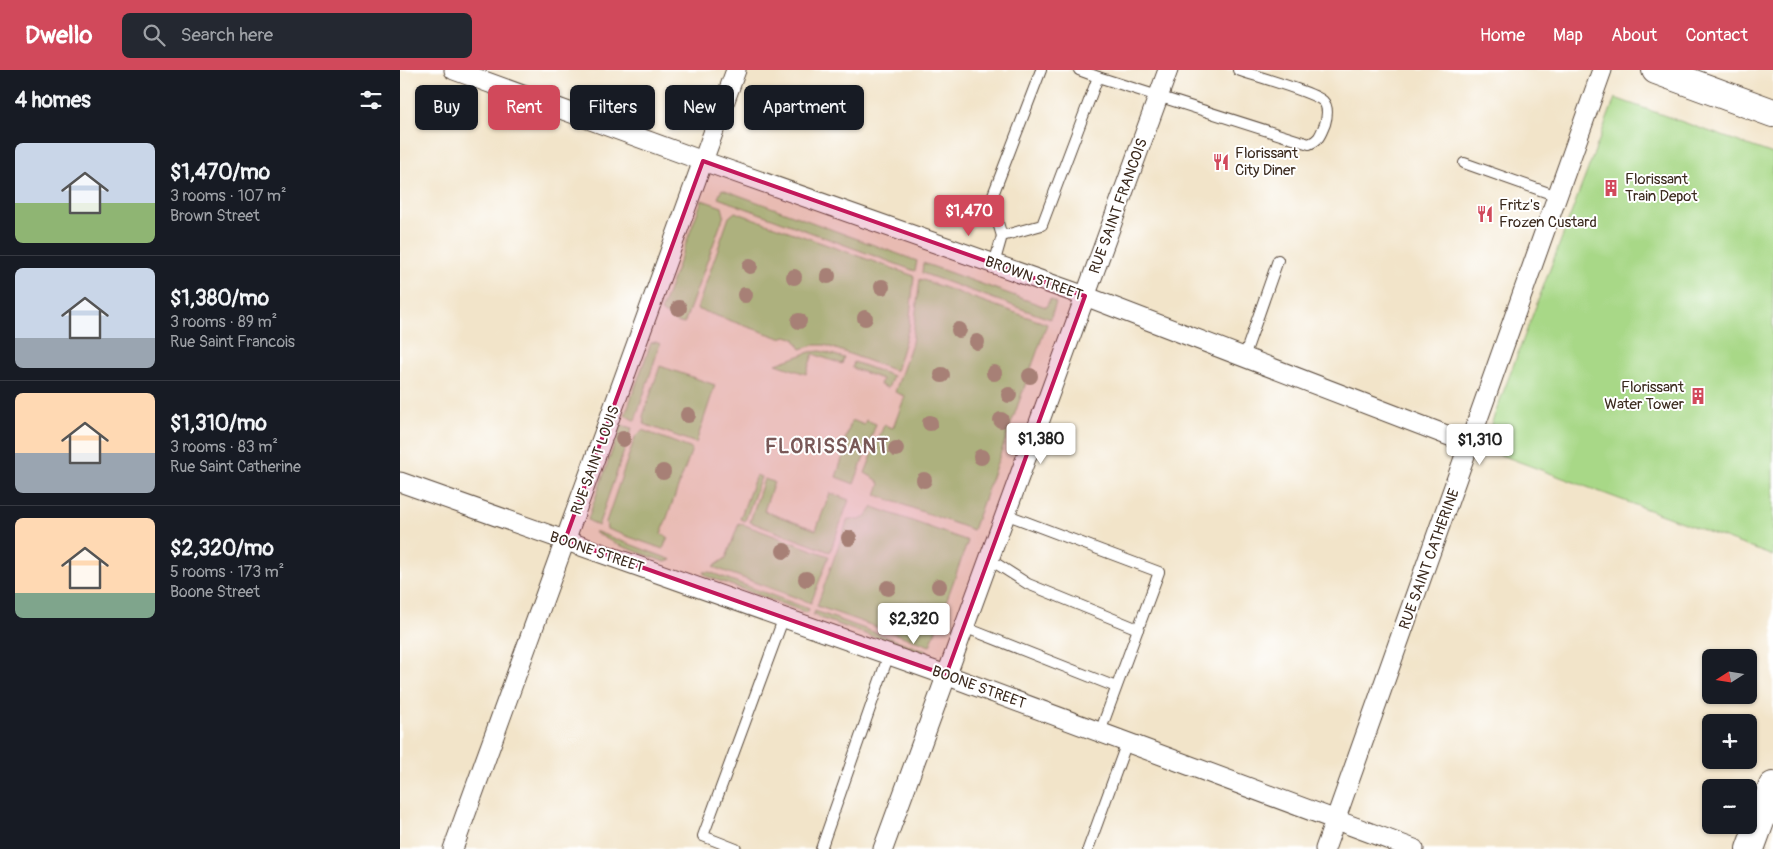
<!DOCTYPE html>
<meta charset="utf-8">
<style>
:root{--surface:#171b24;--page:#242831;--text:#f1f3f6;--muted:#9ea1a6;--line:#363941;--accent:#d1495b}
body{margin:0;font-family:Pangolin,sans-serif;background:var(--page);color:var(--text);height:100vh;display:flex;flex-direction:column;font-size:19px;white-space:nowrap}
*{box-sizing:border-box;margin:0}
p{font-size:16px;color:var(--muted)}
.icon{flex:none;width:28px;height:28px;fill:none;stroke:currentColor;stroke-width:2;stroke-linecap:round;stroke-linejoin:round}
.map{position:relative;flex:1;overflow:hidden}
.details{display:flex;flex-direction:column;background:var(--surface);width:400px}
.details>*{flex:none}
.top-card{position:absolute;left:15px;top:15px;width:475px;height:45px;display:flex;gap:10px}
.needle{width:32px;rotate:258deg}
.fabs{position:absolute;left:1302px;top:579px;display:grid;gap:10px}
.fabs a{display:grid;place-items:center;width:55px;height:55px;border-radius:8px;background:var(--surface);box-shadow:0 1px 4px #0004;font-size:25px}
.price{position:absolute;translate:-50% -42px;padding:0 11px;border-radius:5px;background:#fff;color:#222;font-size:16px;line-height:32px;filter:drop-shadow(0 1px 2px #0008)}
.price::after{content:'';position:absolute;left:50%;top:30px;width:15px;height:11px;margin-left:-8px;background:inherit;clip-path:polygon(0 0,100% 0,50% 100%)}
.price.active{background:var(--accent);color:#fff}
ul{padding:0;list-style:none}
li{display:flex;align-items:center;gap:15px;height:125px;padding:0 15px}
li+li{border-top:1px solid var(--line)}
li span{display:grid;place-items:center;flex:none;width:140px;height:100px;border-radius:8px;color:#555}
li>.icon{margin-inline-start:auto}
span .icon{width:60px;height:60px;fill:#fffc;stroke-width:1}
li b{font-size:21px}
h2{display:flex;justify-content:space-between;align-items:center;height:60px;padding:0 15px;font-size:21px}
.chip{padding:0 18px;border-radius:8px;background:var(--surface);box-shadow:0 1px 4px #0004;font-size:18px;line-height:45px}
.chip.active{background:var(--accent);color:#fff}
header{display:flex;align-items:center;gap:30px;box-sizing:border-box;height:70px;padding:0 25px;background:var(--accent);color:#fff}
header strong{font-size:24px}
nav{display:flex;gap:28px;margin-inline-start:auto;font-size:18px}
.search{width:350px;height:45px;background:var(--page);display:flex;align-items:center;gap:12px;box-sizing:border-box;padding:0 18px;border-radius:8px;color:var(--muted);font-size:19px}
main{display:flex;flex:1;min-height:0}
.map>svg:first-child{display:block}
</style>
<header>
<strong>Dwello</strong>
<div class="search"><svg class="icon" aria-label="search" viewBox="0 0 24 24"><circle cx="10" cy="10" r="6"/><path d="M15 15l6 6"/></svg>Search here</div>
<nav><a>Home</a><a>Map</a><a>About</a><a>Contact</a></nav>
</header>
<main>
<section class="details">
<h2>4 homes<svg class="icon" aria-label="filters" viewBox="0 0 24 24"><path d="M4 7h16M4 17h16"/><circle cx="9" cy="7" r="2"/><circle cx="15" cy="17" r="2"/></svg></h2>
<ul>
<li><span style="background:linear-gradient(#c9d6e8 60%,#8fb573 0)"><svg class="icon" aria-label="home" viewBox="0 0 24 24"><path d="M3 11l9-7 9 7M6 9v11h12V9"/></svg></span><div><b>$1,470/mo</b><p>3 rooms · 107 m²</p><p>Brown Street</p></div></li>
<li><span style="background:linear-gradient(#c9d6e8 70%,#9aa5b1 0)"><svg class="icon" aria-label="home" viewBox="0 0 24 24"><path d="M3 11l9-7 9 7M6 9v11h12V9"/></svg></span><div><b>$1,380/mo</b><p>3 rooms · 89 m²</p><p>Rue Saint Francois</p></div></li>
<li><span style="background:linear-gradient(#ffd9b3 60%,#9aa5b1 0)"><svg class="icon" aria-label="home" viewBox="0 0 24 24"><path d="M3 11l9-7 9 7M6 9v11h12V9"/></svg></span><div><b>$1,310/mo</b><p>3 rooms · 83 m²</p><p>Rue Saint Catherine</p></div></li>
<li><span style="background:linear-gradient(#ffd9b3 75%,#7fa58c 0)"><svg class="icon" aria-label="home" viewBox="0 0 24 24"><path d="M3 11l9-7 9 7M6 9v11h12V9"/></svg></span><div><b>$2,320/mo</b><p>5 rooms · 173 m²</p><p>Boone Street</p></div></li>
</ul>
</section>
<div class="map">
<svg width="1373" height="779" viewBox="0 0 1373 779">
<rect width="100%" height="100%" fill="#fff"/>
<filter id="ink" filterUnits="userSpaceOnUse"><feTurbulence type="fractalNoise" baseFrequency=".02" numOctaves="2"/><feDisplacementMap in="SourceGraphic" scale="10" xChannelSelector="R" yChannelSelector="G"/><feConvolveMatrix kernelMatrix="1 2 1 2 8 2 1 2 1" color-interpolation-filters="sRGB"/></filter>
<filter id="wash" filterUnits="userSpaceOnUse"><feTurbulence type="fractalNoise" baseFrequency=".0096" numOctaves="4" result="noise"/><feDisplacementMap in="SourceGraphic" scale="20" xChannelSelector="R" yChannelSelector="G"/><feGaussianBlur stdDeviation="1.12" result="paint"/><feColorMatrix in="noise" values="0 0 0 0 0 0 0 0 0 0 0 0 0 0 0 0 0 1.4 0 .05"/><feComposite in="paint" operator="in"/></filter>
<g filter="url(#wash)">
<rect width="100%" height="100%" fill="#f2e4c9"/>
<g fill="#a8d887" stroke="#728152">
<polygon points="1215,28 1373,84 1373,486 1082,378"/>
<polygon points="322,119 517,191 515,201 318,128"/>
<polygon points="302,130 322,137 324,145 284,254 276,252 261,241"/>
<polygon points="335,142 514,206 509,257 496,301 425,275 413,275 401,279 394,268 386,266 380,268 297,239 329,147"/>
<polygon points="523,193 646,237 650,229 656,233 650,249 522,203"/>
<polygon points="520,209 647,254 573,460 476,425 480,414 477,410 465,403 484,355 493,358 505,326 495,322 512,273"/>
<polygon points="256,272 260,274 235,351 225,345 251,273"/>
<polygon points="421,281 444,288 442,294 413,284 406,304 376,294 410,282"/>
<polygon points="454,292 493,306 488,318 480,315 482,309 452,298"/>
<polygon points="260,296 315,315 296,373 244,354 243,346"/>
<polygon points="452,350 464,355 466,350 476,354 454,414 436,407 448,371 445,370"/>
<polygon points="221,355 232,358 198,456 188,450 189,446"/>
<polygon points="242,360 292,379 261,464 268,467 263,479 207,459 206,452 235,367"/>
<polygon points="356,405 361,407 345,451 340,449"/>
<polygon points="364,409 374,412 364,441 416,460 430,423 449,430 430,482 350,452"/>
<polygon points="473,437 568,471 530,576 417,536 448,449 460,450 468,444"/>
<polygon points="339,453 429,486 411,533 313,497 326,488"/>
<polygon points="194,462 197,462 272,490 265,492 216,474"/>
<polygon points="303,502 309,502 409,539 407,543 306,506"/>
<polygon points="415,541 526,581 525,585 420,548 416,544 413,546"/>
</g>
</g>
<g filter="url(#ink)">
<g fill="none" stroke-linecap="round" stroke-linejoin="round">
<g stroke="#564638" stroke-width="12">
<g id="lane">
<polyline points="679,0 698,7"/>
<polyline points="1064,93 1157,126"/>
<polyline points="602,166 591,130 641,0"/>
<path d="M 594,194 L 602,166 L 642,155 L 698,7 L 909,74 C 920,70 921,63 925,54 C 927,47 929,37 923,31 C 913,22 855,6 838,0"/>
<polyline points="844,287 878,190"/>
<polyline points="605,444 759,502 700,662"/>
<polyline points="589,489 628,514 738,559"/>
<polyline points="564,557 716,617"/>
<polyline points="336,779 303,766 384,547"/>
<polyline points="421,779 489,584"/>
<polyline points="688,779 727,672"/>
</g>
</g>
<g stroke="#564638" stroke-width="21">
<g id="street">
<polyline points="54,0 303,91 685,226 1070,374"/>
<polyline points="0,412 546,605 1014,779"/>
<polyline points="53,779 336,0"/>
<polyline points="483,779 768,0"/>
<polyline points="925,779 1202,0"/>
</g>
</g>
<g stroke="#564638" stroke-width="30">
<polyline id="secondary" points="1350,779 1373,716"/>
</g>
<g stroke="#564638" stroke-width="30">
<polyline id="primary" points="1256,0 1373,43"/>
</g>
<use href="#lane" stroke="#fff" stroke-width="10"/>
<use href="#street" stroke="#fff" stroke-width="19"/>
<use href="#secondary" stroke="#fff" stroke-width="28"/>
<use href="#primary" stroke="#fff" stroke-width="28"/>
</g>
<g fill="#a09a7d">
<circle cx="350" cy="196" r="8"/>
<circle cx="428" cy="206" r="8"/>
<circle cx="394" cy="207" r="8"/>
<circle cx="482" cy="217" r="8"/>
<circle cx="345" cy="225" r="8"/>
<circle cx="279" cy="238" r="8"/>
<circle cx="465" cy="248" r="8"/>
<circle cx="399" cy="251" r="8"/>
<circle cx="559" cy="260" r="8"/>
<circle cx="577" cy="272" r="8"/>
<circle cx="594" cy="303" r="8"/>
<circle cx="542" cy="305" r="8"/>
<circle cx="630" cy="306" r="8"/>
<circle cx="609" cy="325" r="8"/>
<circle cx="288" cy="345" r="8"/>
<circle cx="601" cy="350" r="8"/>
<circle cx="530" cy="353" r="8"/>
<circle cx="223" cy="369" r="8"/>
<circle cx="496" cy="379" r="8"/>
<circle cx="581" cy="387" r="8"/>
<circle cx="263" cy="402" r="8"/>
<circle cx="524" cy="410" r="8"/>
<circle cx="449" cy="468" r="8"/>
<circle cx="384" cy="481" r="8"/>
<circle cx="406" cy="509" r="8"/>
<circle cx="539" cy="516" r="8"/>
<circle cx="488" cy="518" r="8"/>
</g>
</g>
<path fill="#c2185b" fill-opacity="0.2" stroke="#c2185b" stroke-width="4" stroke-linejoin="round" d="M 303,91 L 685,226 L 546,605 L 165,470 Z"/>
<defs>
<g id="restaurant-bare" transform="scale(1.35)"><path d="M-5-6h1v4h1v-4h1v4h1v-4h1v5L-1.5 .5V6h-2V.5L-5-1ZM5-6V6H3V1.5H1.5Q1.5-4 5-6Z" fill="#d1495b" stroke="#fff" stroke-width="2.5" paint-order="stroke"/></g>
<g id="building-bare" transform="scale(1.35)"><path d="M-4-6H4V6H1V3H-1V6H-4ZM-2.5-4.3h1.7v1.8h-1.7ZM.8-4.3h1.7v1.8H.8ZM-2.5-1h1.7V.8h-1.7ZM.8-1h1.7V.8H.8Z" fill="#d1495b" stroke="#fff" stroke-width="2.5" paint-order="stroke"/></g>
</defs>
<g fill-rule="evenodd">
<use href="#restaurant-bare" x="821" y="92"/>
<use href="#building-bare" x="1211" y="118"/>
<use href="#restaurant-bare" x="1085" y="144"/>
<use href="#building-bare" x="1298" y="326"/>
</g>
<g text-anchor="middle" stroke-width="4" stroke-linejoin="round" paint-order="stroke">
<g font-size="15" fill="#3b2a1e" stroke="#fff" text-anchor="start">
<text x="835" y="88">Florissant<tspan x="835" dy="17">City Diner</tspan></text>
<text x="1225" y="114">Florissant<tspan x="1225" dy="17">Train Depot</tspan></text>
<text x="1099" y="140">Fritz's<tspan x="1099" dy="17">Frozen Custard</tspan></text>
<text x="1284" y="322" text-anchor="end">Florissant<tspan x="1284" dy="17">Water Tower</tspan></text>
</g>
<g font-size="15" fill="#3b2a1e" stroke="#fff">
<text transform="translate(718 136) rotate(-70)" y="5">RUE SAINT FRANCOIS</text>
<text transform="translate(634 208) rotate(20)" y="5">BROWN STREET</text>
<text transform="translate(195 390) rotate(-70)" y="5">RUE SAINT LOUIS</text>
<text transform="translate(197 482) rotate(19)" y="5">BOONE STREET</text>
<text transform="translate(1029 489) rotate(-70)" y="5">RUE SAINT CATHERINE</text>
<text transform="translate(579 617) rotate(20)" y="5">BOONE STREET</text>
</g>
<g font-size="20" font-weight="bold" letter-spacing="1" fill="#785857" stroke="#fff">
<text x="427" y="383">FLORISSANT</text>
</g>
</g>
</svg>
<div class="fabs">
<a><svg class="needle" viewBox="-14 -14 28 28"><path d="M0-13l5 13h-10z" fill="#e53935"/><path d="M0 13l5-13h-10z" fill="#9ea1a6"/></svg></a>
<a>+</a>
<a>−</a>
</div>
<b class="price active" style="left:569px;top:167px">$1,470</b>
<b class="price" style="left:641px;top:395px">$1,380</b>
<b class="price" style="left:1080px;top:396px">$1,310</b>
<b class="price" style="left:514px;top:575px">$2,320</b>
<div class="top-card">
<a class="chip">Buy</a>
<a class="chip active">Rent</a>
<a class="chip">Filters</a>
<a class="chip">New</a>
<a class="chip">Apartment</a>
</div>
</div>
</main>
